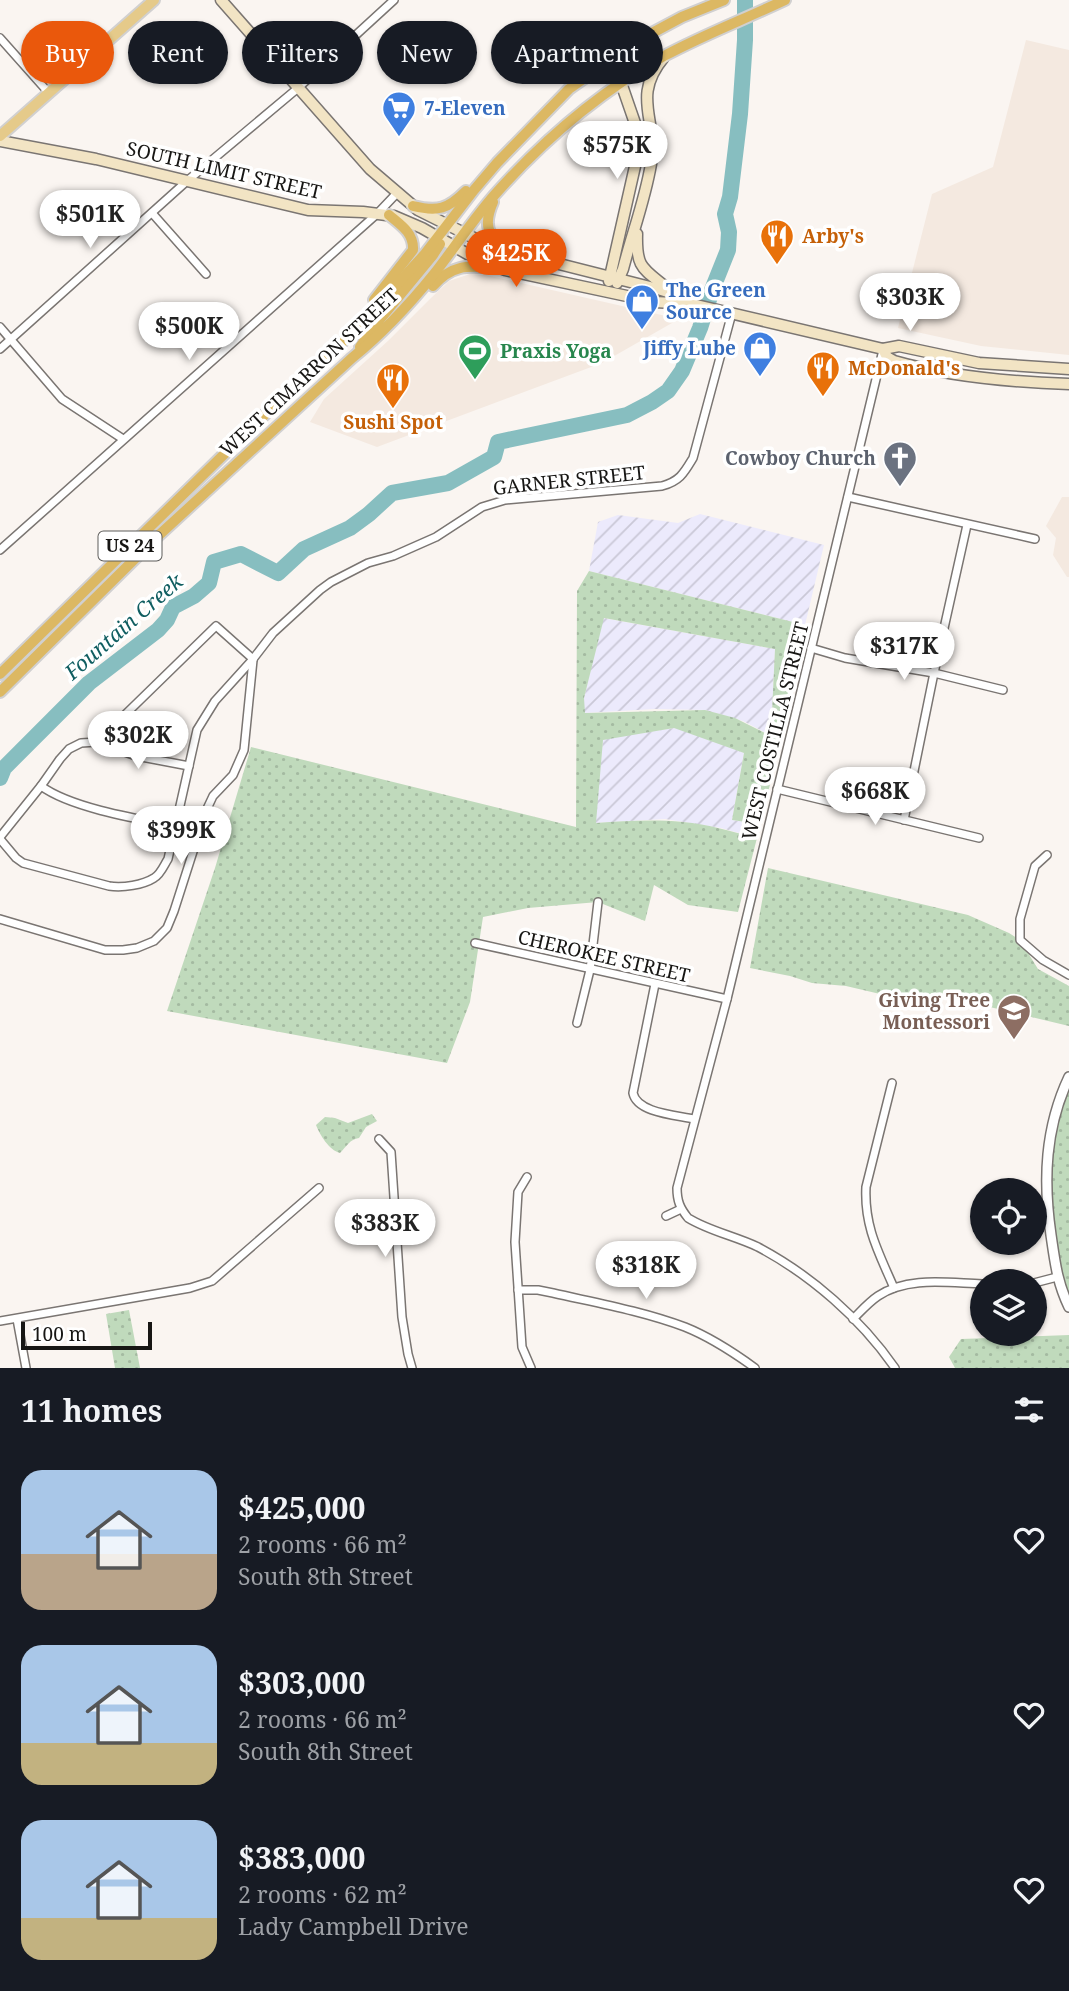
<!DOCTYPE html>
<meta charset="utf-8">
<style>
:root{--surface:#171b24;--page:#242831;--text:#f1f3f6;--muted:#9ea1a6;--accent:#ea580c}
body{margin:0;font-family:"Noto Serif",serif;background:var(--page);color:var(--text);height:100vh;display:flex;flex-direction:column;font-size:26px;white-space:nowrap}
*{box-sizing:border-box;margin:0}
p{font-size:23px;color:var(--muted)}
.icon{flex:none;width:38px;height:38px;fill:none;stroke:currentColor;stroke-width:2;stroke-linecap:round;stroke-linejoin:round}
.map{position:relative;height:1368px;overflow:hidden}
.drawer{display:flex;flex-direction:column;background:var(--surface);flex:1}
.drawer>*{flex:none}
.top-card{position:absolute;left:21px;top:21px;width:700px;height:63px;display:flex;gap:14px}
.buttons{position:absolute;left:970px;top:1178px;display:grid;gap:14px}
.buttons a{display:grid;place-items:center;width:77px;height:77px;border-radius:50%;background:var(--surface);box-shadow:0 2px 5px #0004;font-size:35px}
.scale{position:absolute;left:21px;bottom:18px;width:131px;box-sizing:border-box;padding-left:7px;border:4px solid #171614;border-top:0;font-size:19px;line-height:24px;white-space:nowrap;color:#171614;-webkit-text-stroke:5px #fff;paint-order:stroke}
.price{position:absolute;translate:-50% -60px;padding:0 16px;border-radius:24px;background:#fff;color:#222;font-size:23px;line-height:46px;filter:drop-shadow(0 2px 4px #0008)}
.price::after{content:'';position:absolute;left:50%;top:42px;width:21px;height:16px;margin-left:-10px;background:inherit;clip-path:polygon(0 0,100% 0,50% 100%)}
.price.selected{background:var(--accent);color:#fff}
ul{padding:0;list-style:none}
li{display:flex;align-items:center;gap:21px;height:175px;padding:0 21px}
li span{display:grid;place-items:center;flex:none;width:196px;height:140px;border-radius:21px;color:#555}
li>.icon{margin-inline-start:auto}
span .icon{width:84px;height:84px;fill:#fffc;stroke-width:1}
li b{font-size:30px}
h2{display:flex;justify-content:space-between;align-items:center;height:84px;padding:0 21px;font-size:30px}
.pill{padding:0 24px;border-radius:32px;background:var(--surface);box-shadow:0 2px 5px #0004;font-size:24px;line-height:63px}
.pill.selected{background:var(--accent);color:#fff}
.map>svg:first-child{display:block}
</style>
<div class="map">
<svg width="1069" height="1368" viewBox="0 0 1069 1368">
<defs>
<pattern id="industrial-furrows" width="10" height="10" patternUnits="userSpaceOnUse" patternTransform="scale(1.75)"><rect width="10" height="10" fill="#eceafc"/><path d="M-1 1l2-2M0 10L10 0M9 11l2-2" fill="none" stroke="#cac8d7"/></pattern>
<pattern id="grass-dots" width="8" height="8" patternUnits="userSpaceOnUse" patternTransform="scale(1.75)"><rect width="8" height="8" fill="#c0dabc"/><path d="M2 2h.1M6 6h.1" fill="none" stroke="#a4baa1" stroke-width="1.8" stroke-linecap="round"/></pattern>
</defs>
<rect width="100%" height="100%" fill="#faf5f1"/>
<g fill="#f4e9e0">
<polygon points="1026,40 1069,50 1069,355 981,346 898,328 932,194 993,167"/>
<polygon points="470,274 486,275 679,319 602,363 377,447 310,422 324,399 389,340 431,298 449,281"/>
<polygon points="1062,497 1069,497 1069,577 1067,577 1053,555 1056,538 1046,526"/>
</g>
<g fill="url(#industrial-furrows)">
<polygon points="700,514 824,545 805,625 589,571 598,522 618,515 678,523"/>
<polygon points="603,618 775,649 772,712 781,741 743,721 705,710 655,709 584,713 584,698"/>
<polygon points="674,728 692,732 744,753 732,820 760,824 757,838 721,828 665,819 595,823 603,739"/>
</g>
<g fill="url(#grass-dots)">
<path d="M 589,571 L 805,625 L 785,723 L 775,724 L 772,712 L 775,649 L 604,618 L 584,698 L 585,713 L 705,710 L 735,718 L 781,741 L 760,824 L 732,820 L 744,753 L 674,728 L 603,740 L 596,823 C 624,821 654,819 683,822 C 708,824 732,832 757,838 L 738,912 L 688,905 L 654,885 L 645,921 L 598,902 L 528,908 L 483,917 L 470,1002 L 447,1063 L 167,1011 L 215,868 L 251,747 L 576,827 L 577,591 Z"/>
<polygon points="768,868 968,915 1009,933 1020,940 1038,969 1069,986 1069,1026 931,993 927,1005 846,986 812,983 790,976 750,968"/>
<polygon points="1069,1077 1069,1307 1047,1205 1055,1114"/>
<path d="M 372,1114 L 377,1121 L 366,1127 L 359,1138 C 350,1139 346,1147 340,1153 C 329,1150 320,1135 316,1125 L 325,1117 L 335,1118 L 348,1123 Z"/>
<polygon points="129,1310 140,1368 115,1368 106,1314"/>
<polygon points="1069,1335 1069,1368 955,1368 949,1357 961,1339"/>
</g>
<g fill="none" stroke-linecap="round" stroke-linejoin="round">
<polyline stroke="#87bec0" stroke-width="16" points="0,778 4,768 89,683 158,630 167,620 173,607 194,596 209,583 214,562 241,554 278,573 304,549 350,528 369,514 392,493 448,483 494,457 498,442 627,415 652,402 668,391 682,371 700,328 712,290 728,250 729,232 725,214 730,197 740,114 745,40 745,0"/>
<g stroke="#7a7572" stroke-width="10">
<g id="minor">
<polyline points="0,38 48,92"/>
<polyline points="152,213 206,274"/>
<polyline points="0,327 62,399 123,439"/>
<polyline points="0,349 187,181 298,88 394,0"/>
<path d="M 883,350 L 727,999 L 677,1188 C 677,1201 680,1208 688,1218 C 709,1231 735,1236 758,1247 C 811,1275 861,1319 895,1368"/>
<polyline points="848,497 1035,539"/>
<polyline points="0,550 378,213 397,193"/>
<polyline points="811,648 845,658 934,673 1003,690"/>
<polyline points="97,742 136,756 189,766"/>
<path d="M 41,786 C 71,808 138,819 176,826"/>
<polyline points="777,789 979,838"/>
<polyline points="904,820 934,673 967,525"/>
<polyline points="0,837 41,786 60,759 69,749 81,743 97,742 216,626 253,659"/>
<path d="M 0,839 L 16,858 L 23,863 L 109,886 C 123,888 143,885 154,878 C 161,874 164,865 168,859 L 197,730 L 215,701 L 253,659 L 273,633 L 320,590 L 331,582 L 368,563 L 393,556 L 436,537 L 482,507 L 505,500 L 662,486 C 680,481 684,473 693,458 L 732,313"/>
<polyline points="1047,855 1035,866 1020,919 1020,940 1043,960 1069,975"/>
<polyline points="0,919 105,950 123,950 137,948 154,941 167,928 174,911 206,811 213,796 233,775 244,750 253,660"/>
<polyline points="475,943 727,999"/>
<path d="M 655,984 L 633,1093 C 637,1113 676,1115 694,1119"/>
<polyline points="577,1023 590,970 598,902"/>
<path d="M 892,1083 L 866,1187 C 864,1227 879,1253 894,1288"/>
<polyline points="379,1139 391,1152 402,1317 408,1354 412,1368"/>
<polyline points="527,1177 518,1192 515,1242 522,1347 531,1368"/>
<polyline points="666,1216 681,1209"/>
<polyline points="1034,1283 1057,1277"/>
<path d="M 518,1290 L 538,1290 L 553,1293 C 597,1303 642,1311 685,1327 C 710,1337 733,1352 755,1368"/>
<polyline points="17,1319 26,1368"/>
<path d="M 853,1319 C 861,1311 869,1302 878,1296 C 908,1276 948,1283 982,1284"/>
<polyline points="0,1321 190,1288 212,1281 319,1188"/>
</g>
</g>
<g stroke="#7a7572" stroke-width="12">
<path id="tertiary" d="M 1069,1077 C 1045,1128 1043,1180 1051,1235 C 1055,1262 1057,1282 1069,1307"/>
</g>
<g stroke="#7a7572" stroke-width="13">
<g id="secondary">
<polyline points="221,0 370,169 418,210 492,247 658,289 674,294 692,304 883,349 899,346 979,363 1069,369"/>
<polyline points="0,141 96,159 308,210 363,212 394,216 422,228 478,260 505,270 655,302 691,304"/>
<path d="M 637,234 C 636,269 643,268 668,289"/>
<polyline points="609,281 638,153 637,129 619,77 622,60 632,47"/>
<path d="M 617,283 L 623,269 C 632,234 645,200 651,164 C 659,120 630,98 664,57"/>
<path d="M 883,349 L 887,357 L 894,361 C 950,377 1010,382 1069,384"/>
</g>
</g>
<g stroke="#d1d0d0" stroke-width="14">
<polyline id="primary" points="0,136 154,0"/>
</g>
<g stroke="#d1d0d0" stroke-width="14">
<g id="trunk">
<path d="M 493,202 C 480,232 492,240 518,254"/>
<path d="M 413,206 C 438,212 448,209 466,191"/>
<path d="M 433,286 C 453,263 469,266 497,268"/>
<path d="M 374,300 L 413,250 C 414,233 401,225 389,215"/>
<polyline points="360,347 381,318 433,255 440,244"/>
<polyline points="0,674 260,419 352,333 424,255 474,190 497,163 569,89 639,40 682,17 724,0"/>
<path d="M 0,692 L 159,535 L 352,358 C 383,333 409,305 434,274 C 456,246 475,216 499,190 C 546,138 603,90 664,56 C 703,35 745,19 785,0"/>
</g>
</g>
<use href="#minor" stroke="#fff" stroke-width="7"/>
<use href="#tertiary" stroke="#fff" stroke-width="9"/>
<use href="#secondary" stroke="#f2e4c4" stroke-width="10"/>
<use href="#primary" stroke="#e5ca8a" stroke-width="10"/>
<use href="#trunk" stroke="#dcb863" stroke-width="10"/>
</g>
<defs>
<g id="supermarket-pin" transform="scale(1.75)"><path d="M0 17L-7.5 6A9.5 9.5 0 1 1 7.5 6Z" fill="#3f7fe0" stroke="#fff"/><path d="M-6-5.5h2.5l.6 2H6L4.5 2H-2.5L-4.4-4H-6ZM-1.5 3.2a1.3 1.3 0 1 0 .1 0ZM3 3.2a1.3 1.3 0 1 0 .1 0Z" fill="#fff"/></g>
<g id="restaurant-pin" transform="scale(1.75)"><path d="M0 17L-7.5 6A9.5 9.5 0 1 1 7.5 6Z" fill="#e8710a" stroke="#fff"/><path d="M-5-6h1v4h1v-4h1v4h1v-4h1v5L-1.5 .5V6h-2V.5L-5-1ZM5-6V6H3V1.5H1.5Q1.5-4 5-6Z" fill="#fff"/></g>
<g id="shop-pin" transform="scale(1.75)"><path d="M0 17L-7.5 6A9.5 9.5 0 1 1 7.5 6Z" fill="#3f7fe0" stroke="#fff"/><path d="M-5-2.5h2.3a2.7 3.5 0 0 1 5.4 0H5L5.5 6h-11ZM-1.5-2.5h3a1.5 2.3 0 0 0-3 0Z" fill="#fff"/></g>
<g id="stadium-pin" transform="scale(1.75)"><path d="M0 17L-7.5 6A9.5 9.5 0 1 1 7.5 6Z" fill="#2e9e5b" stroke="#fff"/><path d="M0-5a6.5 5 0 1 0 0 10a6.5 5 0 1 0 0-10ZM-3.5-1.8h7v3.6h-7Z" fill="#fff"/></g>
<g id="church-pin" transform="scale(1.75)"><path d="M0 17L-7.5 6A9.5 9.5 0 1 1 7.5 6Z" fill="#6b7280" stroke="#fff"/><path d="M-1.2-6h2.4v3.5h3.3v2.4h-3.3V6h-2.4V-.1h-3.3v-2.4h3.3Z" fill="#fff"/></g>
<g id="school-pin" transform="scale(1.75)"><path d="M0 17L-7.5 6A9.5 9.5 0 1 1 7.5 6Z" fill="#8d6e63" stroke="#fff"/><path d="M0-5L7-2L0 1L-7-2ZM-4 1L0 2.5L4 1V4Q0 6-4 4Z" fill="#fff"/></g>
</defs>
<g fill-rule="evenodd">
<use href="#supermarket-pin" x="399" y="108"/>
<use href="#restaurant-pin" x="777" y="236"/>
<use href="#shop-pin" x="642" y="301"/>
<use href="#shop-pin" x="760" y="348"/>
<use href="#stadium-pin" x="475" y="351"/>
<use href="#restaurant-pin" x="823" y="368"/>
<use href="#restaurant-pin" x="393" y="380"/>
<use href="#church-pin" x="900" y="458"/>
<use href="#school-pin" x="1014" y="1011"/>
</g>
<g text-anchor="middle" stroke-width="7" stroke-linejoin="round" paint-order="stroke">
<rect fill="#fff" stroke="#5d5c5a" stroke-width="2" x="98.5" y="531.5" width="63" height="29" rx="5"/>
<g font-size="18" font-weight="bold" fill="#171614">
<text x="130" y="552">US 24</text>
</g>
<g font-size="19" font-weight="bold" fill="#366cbe" stroke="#fff" text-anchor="start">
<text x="424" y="115">7-Eleven</text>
<text x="666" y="297">The Green<tspan x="666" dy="22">Source</tspan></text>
<text x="736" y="355" text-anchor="end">Jiffy Lube</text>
</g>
<g font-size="19" fill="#171614" stroke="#fff">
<text transform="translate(224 170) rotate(13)" y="7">SOUTH LIMIT STREET</text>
<text transform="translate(309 372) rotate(-43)" y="7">WEST CIMARRON STREET</text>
<text transform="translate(569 480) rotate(-6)" y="7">GARNER STREET</text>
<text transform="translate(775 731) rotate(-76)" y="7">WEST COSTILLA STREET</text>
<text transform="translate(604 956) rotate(13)" y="7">CHEROKEE STREET</text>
</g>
<g font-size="19" font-weight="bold" fill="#c56008" stroke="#fff" text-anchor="start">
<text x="802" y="243">Arby's</text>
<text x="848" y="375">McDonald's</text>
<text x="393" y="429" text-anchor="middle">Sushi Spot</text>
</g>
<g font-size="19" font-weight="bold" fill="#27864d" stroke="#fff" text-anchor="start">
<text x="500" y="358">Praxis Yoga</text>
</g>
<g font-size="19" font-weight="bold" fill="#5b616d" stroke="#fff" text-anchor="end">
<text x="876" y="465">Cowboy Church</text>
</g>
<g font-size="19" font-weight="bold" fill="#785e54" stroke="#fff" text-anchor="end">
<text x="990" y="1007">Giving Tree<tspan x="990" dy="22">Montessori</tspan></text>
</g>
<g font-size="21" font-style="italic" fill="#105e61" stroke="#fff">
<text transform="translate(124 627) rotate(-41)" y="7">Fountain Creek</text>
</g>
</g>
</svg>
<div class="buttons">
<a><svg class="icon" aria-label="locate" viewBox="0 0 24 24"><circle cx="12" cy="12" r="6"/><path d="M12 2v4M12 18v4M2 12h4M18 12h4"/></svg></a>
<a><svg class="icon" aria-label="layers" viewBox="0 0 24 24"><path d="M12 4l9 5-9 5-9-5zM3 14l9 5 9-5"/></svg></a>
</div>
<div class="scale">100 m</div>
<b class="price" style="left:617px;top:181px">$575K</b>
<b class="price" style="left:90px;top:250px">$501K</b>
<b class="price selected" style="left:516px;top:289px">$425K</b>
<b class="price" style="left:910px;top:333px">$303K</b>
<b class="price" style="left:189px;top:362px">$500K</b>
<b class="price" style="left:904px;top:682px">$317K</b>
<b class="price" style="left:138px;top:771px">$302K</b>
<b class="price" style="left:875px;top:827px">$668K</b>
<b class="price" style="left:181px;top:866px">$399K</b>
<b class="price" style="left:385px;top:1259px">$383K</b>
<b class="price" style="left:646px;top:1301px">$318K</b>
<div class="top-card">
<a class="pill selected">Buy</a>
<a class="pill">Rent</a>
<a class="pill">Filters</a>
<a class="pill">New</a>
<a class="pill">Apartment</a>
</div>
</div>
<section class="drawer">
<h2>11 homes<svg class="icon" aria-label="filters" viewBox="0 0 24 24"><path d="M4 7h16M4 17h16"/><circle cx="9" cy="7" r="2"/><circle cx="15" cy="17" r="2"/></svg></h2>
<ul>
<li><span style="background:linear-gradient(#a9c7e8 60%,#b9a48a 0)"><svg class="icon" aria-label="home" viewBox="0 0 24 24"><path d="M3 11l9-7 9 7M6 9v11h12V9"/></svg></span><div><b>$425,000</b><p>2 rooms · 66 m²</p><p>South 8th Street</p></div><svg class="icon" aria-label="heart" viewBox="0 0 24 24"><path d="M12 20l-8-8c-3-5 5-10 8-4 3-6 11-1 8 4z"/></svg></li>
<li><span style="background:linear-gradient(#a9c7e8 70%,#c2b280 0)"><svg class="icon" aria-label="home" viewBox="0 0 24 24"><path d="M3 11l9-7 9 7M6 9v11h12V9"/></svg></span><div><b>$303,000</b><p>2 rooms · 66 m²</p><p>South 8th Street</p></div><svg class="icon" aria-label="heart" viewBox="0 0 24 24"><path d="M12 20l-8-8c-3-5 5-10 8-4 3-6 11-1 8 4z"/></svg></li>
<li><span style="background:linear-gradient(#a9c7e8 70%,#c2b280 0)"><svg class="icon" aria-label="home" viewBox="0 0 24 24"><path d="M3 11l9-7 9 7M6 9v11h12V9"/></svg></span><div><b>$383,000</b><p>2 rooms · 62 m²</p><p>Lady Campbell Drive</p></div><svg class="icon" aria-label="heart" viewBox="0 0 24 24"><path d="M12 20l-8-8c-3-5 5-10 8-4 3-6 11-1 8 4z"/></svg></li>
</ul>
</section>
